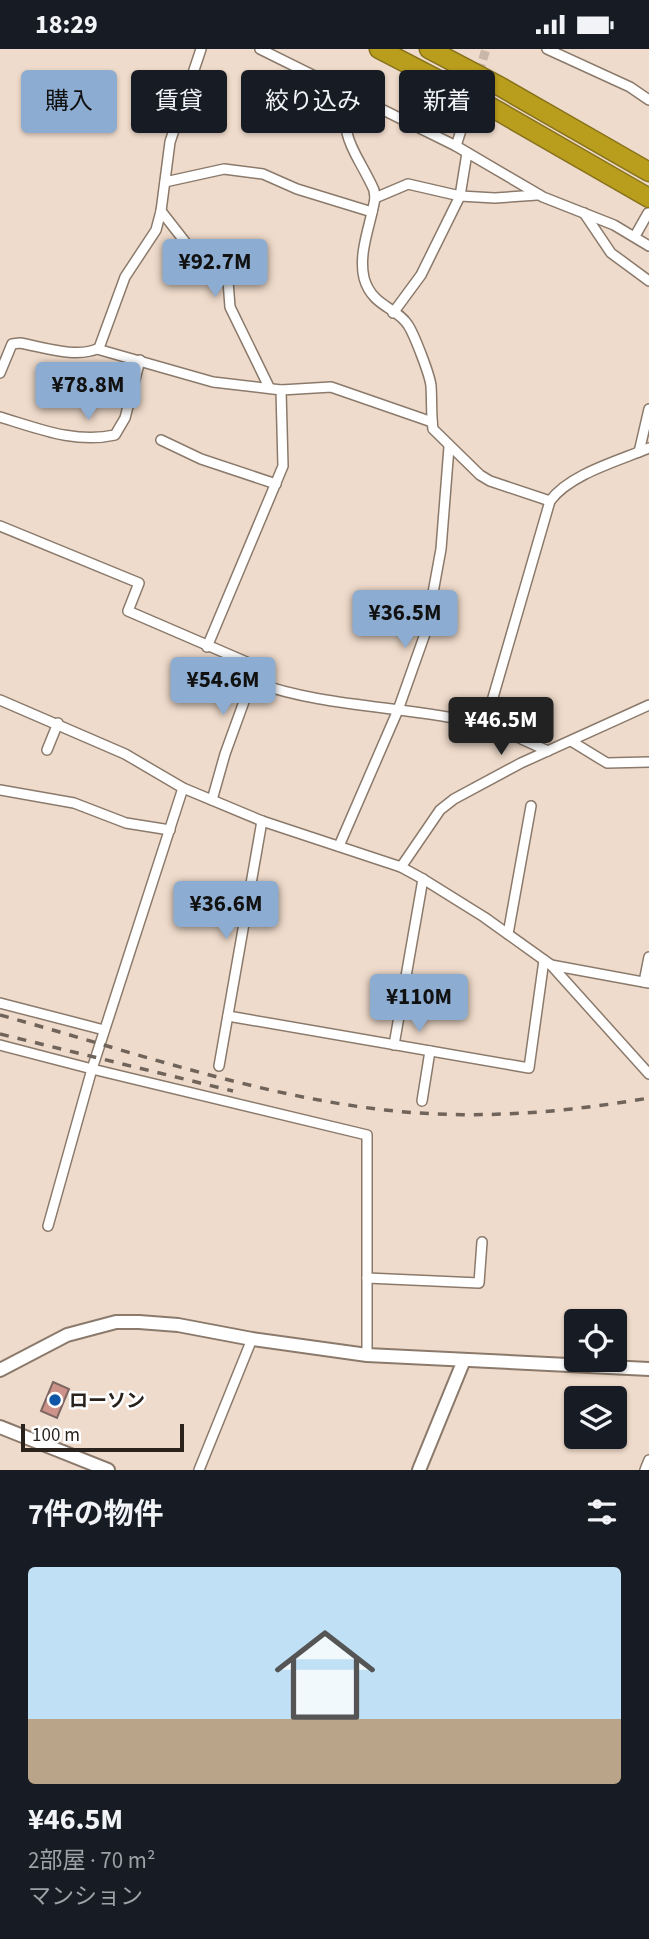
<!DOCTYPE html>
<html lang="ja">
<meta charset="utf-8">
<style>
:root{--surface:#171b24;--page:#242831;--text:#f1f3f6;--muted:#9ea1a6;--line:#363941;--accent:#8cacd2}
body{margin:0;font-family:"Source Sans 3","Noto Sans JP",sans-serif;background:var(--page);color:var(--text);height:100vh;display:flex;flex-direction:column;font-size:26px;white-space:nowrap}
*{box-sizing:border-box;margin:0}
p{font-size:23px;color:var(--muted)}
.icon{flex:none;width:38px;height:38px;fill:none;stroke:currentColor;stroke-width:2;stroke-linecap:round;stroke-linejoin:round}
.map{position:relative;height:1421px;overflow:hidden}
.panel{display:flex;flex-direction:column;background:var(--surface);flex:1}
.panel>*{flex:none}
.top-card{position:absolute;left:21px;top:21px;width:607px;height:63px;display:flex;gap:14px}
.buttons{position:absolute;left:564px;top:1260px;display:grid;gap:14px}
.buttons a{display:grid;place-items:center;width:63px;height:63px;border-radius:7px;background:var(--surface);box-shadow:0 2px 5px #0004;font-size:35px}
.scale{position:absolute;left:21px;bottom:18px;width:163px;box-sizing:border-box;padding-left:7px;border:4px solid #2a231d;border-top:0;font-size:19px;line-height:24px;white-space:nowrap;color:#2a231d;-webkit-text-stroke:5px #fff;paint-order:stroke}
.price{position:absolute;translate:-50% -60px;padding:0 16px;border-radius:7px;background:var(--accent);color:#111;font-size:23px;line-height:46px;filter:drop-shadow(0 2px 4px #0008)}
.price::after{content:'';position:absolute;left:50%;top:42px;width:21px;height:16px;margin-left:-10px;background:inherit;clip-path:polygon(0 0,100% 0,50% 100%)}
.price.active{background:#222;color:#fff}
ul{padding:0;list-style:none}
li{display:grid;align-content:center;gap:14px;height:371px;padding:0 28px}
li+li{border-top:2px solid var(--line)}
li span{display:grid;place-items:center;height:217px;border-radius:7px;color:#555}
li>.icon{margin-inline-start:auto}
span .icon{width:126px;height:126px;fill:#fffc;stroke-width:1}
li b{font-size:30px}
h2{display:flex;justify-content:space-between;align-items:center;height:84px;padding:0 28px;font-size:30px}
.chip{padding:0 24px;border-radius:7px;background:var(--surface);box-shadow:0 2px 5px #0004;font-size:24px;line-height:63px}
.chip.active{background:var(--accent);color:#111}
.status{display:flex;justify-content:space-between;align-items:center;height:49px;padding:0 35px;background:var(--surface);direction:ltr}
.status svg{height:19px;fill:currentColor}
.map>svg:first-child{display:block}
</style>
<div class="status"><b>18:29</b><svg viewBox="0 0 49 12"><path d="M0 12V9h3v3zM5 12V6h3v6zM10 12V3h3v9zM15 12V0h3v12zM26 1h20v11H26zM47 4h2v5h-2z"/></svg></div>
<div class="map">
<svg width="649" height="1421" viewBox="0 0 649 1421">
<rect width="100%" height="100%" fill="#efdbcb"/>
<polygon fill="#cd9289" stroke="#7e6763" stroke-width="2" points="53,1333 69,1340 57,1369 41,1362"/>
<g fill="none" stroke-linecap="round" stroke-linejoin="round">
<polyline stroke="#c8b6a8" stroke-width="9" stroke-dasharray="9 4.5" stroke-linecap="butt" points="463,75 486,0"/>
<g stroke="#8b7a6b" stroke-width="12">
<g id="minor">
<polyline points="260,0 456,97 543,148 614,176 649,197"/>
<polyline points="547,0 630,38 649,51"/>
<path d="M 350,44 C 337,90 356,101 374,141 L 375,149 C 371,175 358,203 364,229 C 372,258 397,258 408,276 C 414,285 430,326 431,337 C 432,351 431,366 433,380 L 480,426 L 490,432 L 550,452"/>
<polyline points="456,97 463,75"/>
<polyline points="165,133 224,120 263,125 297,140 372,163"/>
<polyline points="375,149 408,135 460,147 495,149 537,146"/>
<polyline points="161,162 193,203 205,212 222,218 225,224 228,232 230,258 269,338"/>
<polyline points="584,164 611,204 649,232"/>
<polyline points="635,187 648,164"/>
<polyline points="393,264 421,226 460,147 467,104"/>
<polyline points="97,300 213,333 281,341 283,417 207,598"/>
<path d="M 0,324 L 12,295 L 20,294 C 43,298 77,310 99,299 L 125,228 L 156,181 L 161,162 L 170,93 L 201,0"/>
<polyline points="281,341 331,338 432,373"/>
<path d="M 0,368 C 37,379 75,395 115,386 L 125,369 L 140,311"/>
<polyline points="161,391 201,410 276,435"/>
<polyline points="639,403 649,360"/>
<polyline points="0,477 139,534 128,562 251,615 254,625 225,705 212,751"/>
<path d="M 251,632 C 327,660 406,656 483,675 C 505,681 527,693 548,702"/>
<polyline points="0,651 125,705 183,739 262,772 401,818 423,830 484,868 551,916 649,1025"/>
<path d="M 485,676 L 550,452 C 570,425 618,412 649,399"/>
<polyline points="571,692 607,714 649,713"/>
<polyline points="47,701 58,674"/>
<polyline points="0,741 74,754 126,774 170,781"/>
<polyline points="339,797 398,661 426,582 441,500 449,398"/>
<polyline points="401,818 440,761 454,750 521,714 649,656"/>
<polyline points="508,885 531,757"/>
<polyline points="551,916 649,934"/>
<polyline points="644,933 649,908"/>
<polyline points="0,954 104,981"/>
<polyline points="228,967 529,1019 544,911"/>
<polyline points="0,996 92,1020 367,1086 367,1306"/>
<polyline points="394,996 423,830"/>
<polyline points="219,1017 262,772"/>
<polyline points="422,1052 430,1002"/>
<polyline points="48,1177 92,1020 183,739"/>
<polyline points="367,1229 479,1234 482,1193"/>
<polyline points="199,1421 252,1290"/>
<polyline points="645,1421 649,1411"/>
</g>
</g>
<g stroke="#8b7a6b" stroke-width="16">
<g id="tertiary">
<polyline points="0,1321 67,1286 116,1273 139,1273 178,1276 252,1290 367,1306 649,1320"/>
<polyline points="0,1378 108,1421"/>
<polyline points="419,1421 464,1311"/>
</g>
</g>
<g stroke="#87721c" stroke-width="21">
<g id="motorway">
<polyline points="379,0 491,58 649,149"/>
<polyline points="429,0 501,38 649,123"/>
</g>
</g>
<use href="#minor" stroke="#fff" stroke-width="9"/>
<use href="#tertiary" stroke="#fff" stroke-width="12"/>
<use href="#motorway" stroke="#b99d1c" stroke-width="18"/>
<g stroke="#6f635a" stroke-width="3.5" stroke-dasharray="9 9" stroke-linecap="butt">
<path d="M 0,966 C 127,1001 254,1046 385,1061 C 473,1071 562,1064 649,1049"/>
<polyline points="0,985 233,1042"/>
</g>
</g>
<circle fill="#1056a6" stroke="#fff" stroke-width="2.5" cx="55" cy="1351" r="7"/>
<g text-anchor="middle" stroke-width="5" stroke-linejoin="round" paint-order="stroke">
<g font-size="19" font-weight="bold" fill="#2a231d" stroke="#fff" text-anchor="start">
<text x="69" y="1358">ローソン</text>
</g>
</g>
</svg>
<div class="buttons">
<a><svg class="icon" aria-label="locate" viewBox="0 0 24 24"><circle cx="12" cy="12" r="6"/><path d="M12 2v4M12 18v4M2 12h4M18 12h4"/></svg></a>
<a><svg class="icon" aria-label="layers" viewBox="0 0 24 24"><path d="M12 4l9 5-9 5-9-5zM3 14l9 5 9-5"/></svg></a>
</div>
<div class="scale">100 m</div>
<b class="price" style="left:215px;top:250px">¥92.7M</b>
<b class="price" style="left:88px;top:373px">¥78.8M</b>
<b class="price" style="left:405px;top:601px">¥36.5M</b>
<b class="price" style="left:223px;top:668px">¥54.6M</b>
<b class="price active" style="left:501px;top:708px">¥46.5M</b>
<b class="price" style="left:226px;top:892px">¥36.6M</b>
<b class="price" style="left:419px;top:985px">¥110M</b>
<div class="top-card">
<a class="chip active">購入</a>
<a class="chip">賃貸</a>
<a class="chip">絞り込み</a>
<a class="chip">新着</a>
</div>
</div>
<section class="panel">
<h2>7件の物件<svg class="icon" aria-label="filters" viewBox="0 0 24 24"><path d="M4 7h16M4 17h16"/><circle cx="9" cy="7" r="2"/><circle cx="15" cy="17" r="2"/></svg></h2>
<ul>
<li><span style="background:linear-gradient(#bfe0f5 70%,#b9a48a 0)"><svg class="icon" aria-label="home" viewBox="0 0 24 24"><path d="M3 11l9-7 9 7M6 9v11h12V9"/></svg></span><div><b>¥46.5M</b><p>2部屋 · 70 m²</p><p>マンション</p></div></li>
</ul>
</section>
